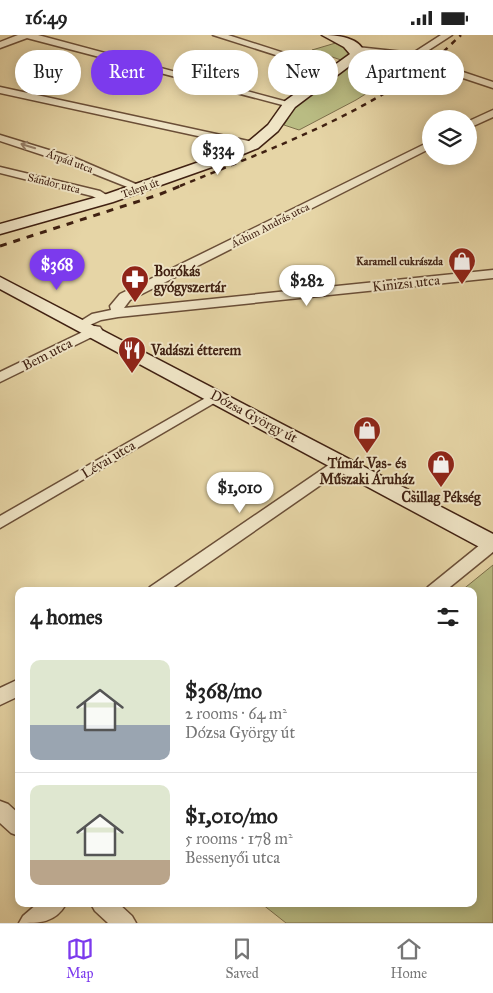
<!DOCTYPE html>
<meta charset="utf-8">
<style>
:root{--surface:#fff;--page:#f2f2f2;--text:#222;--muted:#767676;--line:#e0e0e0;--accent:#7c3aed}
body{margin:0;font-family:"IM FELL Great Primer",serif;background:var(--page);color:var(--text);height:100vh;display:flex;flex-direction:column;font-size:19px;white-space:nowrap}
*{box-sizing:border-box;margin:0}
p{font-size:16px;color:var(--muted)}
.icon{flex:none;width:28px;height:28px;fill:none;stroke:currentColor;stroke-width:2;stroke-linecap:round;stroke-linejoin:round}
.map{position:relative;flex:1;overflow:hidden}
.panel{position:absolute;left:15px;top:552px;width:462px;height:320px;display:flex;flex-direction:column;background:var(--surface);border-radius:10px;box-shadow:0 2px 12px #0003}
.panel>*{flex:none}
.hud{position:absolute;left:15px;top:15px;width:464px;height:45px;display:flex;gap:10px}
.tools{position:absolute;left:422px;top:75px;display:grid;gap:10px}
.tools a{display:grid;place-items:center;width:55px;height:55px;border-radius:50%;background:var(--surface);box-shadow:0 2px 12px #0003;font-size:25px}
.price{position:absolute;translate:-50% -42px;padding:0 11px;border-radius:18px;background:#fff;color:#222;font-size:16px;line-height:32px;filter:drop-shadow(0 1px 2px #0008)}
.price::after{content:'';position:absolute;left:50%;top:30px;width:15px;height:11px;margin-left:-8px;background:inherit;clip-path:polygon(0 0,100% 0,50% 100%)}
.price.current{background:var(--accent);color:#fff}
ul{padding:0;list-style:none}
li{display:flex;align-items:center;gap:15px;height:125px;padding:0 15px}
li+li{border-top:1px solid var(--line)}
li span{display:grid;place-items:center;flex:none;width:140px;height:100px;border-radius:10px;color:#555}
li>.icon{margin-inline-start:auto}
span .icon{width:60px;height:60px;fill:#fffc;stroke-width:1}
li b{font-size:21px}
h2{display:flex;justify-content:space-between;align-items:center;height:60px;padding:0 15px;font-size:21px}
.tag{padding:0 18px;border-radius:22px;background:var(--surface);box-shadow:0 2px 12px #0003;font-size:18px;line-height:45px}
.tag.current{background:var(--accent);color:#fff}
.status{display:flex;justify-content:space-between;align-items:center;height:35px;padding:0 25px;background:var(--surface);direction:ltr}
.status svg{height:14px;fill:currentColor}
.tabs{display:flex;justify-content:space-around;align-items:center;height:70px;border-top:1px solid var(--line);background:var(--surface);font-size:14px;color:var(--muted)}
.tabs a{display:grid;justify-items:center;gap:2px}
.tabs .current{color:var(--accent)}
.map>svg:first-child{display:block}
</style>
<div class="status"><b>16:49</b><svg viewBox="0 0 49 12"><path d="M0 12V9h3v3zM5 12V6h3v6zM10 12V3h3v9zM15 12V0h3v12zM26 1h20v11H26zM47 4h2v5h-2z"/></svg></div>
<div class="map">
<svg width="493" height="888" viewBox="0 0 493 888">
<rect width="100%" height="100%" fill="#e6d5a6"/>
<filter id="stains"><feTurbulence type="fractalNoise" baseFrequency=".004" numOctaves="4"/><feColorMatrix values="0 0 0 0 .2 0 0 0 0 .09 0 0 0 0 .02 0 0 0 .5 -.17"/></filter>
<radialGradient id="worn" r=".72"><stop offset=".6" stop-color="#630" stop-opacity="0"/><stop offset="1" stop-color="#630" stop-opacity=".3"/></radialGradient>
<g fill="#b9bc83" stroke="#7c6e4a">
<polygon points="339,7 348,13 350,19 341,25 312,15"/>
<polygon points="371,13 402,22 401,26 412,30 356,65 299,95 284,90 298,67 363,14"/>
<polygon points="493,530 493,888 286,888 262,869 474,869 474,556 461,556"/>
</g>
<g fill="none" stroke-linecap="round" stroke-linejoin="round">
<g stroke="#6a4e37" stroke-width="3">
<g id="street">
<polygon points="18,0 38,0 295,69 290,72 27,3 0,13 0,7"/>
<polygon points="213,0 228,0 340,36 332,38"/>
<polygon points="441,0 452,0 415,24 357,18 352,15 357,12 413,18"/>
<polygon points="460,36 493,47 493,53 457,41 455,39"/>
<polygon points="0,52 253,107 258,110 253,113 0,58"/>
<polygon points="493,75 493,82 469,93 469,86"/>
<polygon points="0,100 75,123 145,153 139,156 135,155 67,128 0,106"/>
<polygon points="431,106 431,113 130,265 124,273 493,235 493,243 118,282 101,285 83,293 76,289 92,279 111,275 110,271 120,259"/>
<polygon points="0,132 100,156 113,164 107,168 92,161 0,138"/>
<polygon points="95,291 100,292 102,295 100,298 0,347 0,337"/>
<polygon points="216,357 223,361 221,364 0,493 0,481"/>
<polygon points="342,423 348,425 350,428 348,431 168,556 147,556 150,552 336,425"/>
<polygon points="493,504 493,517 445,556 425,556 428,552 486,505"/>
<polygon points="19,644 19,661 0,670 0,653"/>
<polygon points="0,766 8,769 19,779 19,801 11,798 0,788"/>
<path d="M 37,869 L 66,869 C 55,888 40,888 19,888 L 23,881 Z"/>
<polygon points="91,869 119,869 132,881 136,888 108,888 95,876"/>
</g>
</g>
<g stroke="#402112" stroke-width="3">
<g id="secondary">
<path d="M 322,0 C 335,0 363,2 364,20 L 295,72 L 278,96 L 258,113 L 212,132 L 113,167 L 0,199 L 0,189 L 101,161 L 202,126 L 248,107 L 268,90 L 285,66 L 350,19 L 344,12 Z"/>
<polygon points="0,242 493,499 493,517 485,515 0,254"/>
</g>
</g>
<use href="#street" fill="#efe4c5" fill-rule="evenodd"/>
<use href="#secondary" fill="#efe4c5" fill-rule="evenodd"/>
<path stroke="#402112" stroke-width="2.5" stroke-dasharray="5.5 5.5" stroke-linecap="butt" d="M 180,151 C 265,116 355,84 430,28 C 441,20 451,9 461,0"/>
<polyline stroke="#402112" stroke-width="3" stroke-dasharray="7 7" stroke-linecap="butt" points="0,211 158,160 183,150"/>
</g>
<defs><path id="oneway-shaft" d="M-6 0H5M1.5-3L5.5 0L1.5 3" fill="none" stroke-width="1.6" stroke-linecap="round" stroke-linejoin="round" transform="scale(1.25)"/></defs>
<use stroke="#98826c" href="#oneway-shaft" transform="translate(28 111) rotate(-163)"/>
<defs>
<g id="shop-pin" transform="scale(1.4375)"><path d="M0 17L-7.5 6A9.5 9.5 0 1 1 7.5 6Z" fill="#8f2418" stroke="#efe4c5"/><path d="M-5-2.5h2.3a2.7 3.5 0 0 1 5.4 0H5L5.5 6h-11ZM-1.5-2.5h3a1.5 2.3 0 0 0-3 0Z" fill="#fff"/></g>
<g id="pharmacy-pin" transform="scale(1.4375)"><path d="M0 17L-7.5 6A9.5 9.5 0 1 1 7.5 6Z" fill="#8f2418" stroke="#efe4c5"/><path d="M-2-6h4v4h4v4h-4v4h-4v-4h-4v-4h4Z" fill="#fff"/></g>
<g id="restaurant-pin" transform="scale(1.4375)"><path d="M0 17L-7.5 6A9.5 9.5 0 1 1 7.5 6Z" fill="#8f2418" stroke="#efe4c5"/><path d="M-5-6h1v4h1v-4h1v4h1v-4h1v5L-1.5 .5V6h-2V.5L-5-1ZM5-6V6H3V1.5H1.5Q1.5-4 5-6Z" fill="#fff"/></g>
</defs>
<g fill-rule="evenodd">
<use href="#shop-pin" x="462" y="226"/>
<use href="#pharmacy-pin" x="135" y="244"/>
<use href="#restaurant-pin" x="132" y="315"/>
<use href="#shop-pin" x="367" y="395"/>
<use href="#shop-pin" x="441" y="429"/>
</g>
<g text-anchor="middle" stroke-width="4" stroke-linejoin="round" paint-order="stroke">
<g font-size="11" fill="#402112" stroke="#efe4c5">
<text transform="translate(70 126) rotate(20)" y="4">Árpád utca</text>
<text transform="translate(54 148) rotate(14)" y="4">Sándor utca</text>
<text transform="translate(140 153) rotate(-19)" y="4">Telepi út</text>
<text transform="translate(270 190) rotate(-27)" y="4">Áchim András utca</text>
</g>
<g font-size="11" font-weight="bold" fill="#402112" stroke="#efe4c5" text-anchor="end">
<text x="443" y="230">Karamell cukrászda</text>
</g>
<g font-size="14" font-weight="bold" fill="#402112" stroke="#efe4c5" text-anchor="start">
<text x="154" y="241">Borókás<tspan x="154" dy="16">gyógyszertár</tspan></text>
<text x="151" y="320">Vadászi étterem</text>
<text x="367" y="433" text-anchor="middle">Tímár Vas- és<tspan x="367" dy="16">Műszaki Áruház</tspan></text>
<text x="441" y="467" text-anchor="middle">Csillag Pékség</text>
</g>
<g font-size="14" fill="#402112" stroke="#efe4c5">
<text transform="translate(406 248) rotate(-6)" y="5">Kinizsi utca</text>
<text transform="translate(47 319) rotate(-27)" y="5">Bem utca</text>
<text transform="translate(254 381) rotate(28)" y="5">Dózsa György út</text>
<text transform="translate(108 424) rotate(-31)" y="5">Lévai utca</text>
</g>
</g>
<rect width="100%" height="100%" filter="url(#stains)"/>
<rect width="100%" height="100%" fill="url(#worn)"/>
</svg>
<div class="tools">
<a><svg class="icon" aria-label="layers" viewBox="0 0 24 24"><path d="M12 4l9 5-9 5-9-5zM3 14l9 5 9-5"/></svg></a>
</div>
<b class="price" style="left:218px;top:141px">$334</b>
<b class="price current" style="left:57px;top:256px">$368</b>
<b class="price" style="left:307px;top:272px">$282</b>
<b class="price" style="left:240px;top:479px">$1,010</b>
<div class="hud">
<a class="tag">Buy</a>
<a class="tag current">Rent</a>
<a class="tag">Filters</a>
<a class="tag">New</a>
<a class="tag">Apartment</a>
</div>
<section class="panel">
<h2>4 homes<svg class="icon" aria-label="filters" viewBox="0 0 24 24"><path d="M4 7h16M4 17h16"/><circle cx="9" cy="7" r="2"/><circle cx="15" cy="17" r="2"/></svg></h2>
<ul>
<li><span style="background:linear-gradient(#dfe7d0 65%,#9aa5b1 0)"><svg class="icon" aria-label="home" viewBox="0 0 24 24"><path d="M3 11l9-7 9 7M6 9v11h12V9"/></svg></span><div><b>$368/mo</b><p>2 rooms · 64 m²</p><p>Dózsa György út</p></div></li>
<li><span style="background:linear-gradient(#dfe7d0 75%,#b9a48a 0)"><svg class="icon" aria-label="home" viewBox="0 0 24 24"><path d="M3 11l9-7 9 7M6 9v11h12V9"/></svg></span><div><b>$1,010/mo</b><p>5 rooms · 178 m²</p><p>Bessenyői utca</p></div></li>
</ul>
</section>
</div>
<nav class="tabs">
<a class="current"><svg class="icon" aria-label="map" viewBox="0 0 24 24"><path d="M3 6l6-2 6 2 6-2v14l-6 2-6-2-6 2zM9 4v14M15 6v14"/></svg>Map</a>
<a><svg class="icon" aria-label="saved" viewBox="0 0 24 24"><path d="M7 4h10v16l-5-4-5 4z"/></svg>Saved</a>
<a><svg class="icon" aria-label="home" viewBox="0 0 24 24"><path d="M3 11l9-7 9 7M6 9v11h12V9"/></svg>Home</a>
</nav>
